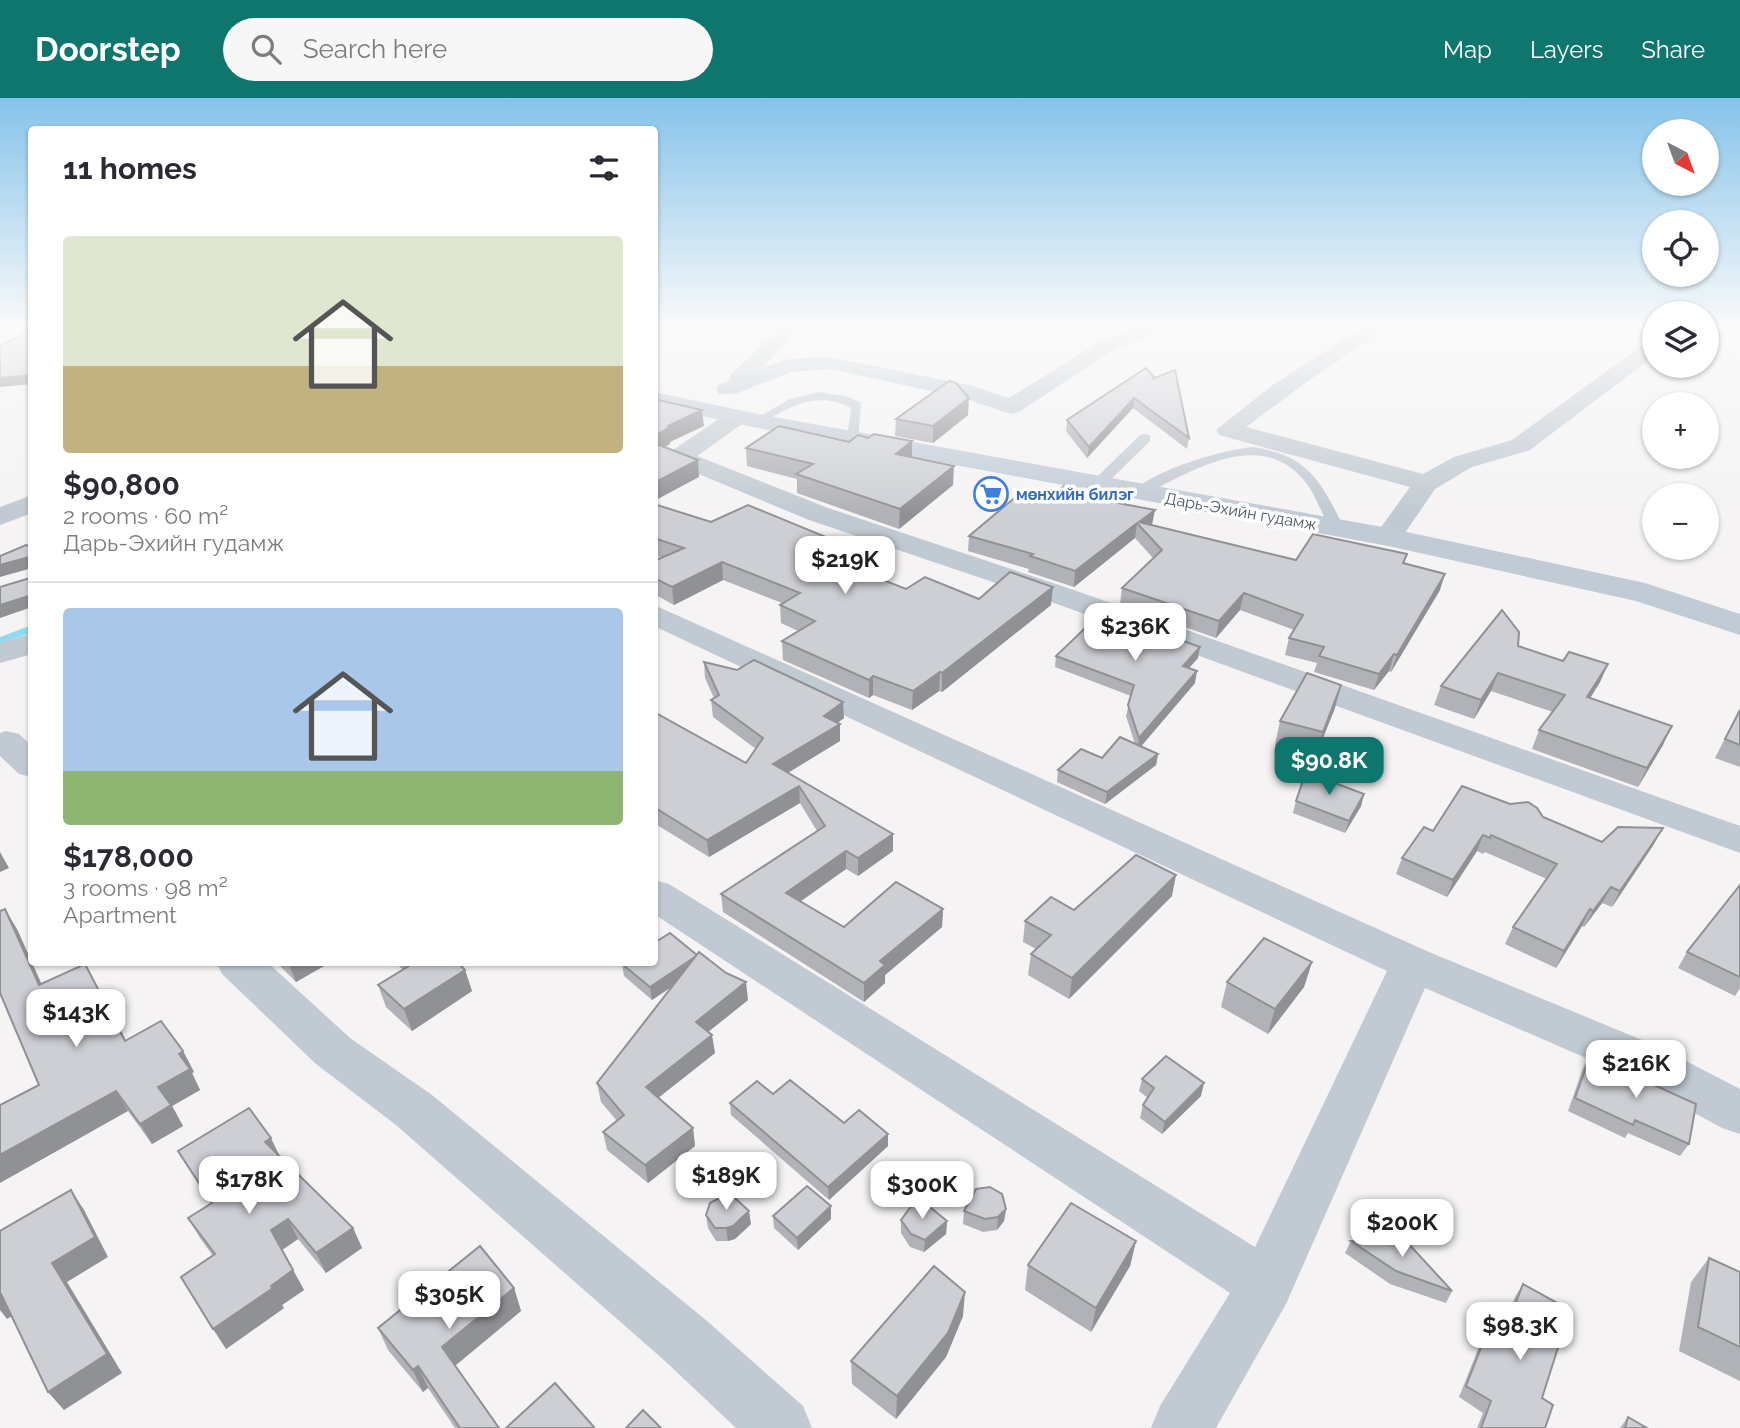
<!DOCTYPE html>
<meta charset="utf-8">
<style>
:root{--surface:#fff;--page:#f7f7f7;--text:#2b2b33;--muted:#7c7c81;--line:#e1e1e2;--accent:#0f766e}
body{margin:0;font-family:Raleway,sans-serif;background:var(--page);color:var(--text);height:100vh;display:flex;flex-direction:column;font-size:26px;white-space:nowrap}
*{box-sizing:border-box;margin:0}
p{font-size:23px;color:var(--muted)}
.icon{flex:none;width:38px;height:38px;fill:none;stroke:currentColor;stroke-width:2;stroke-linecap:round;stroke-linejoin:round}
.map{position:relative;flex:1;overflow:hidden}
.details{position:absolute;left:28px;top:28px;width:630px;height:840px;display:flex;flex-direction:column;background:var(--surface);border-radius:7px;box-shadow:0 2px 5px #0004}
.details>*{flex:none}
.needle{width:46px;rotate:139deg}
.fabs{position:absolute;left:1642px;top:21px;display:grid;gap:14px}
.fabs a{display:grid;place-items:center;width:77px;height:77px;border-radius:50%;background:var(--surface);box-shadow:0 2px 5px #0004;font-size:35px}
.price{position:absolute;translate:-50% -60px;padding:0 16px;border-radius:14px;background:#fff;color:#222;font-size:23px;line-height:46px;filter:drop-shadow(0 2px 4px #0008)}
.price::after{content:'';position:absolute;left:50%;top:42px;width:21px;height:16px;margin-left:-10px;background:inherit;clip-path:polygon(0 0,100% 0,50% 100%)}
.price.active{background:var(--accent);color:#fff}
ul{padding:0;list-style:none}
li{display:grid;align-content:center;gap:14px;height:371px;padding:0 35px}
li+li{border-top:2px solid var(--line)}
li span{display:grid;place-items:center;height:217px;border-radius:7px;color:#555}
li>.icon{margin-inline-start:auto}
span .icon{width:126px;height:126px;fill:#fffc;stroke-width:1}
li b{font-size:30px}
h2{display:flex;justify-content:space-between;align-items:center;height:84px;padding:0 35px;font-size:30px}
header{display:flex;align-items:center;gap:42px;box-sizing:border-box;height:98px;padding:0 35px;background:var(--accent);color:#fff}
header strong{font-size:33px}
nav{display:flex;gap:38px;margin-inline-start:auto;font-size:24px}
.search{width:490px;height:63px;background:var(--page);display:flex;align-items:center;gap:18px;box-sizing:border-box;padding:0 24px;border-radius:38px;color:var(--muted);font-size:26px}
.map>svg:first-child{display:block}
</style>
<header>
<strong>Doorstep</strong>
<div class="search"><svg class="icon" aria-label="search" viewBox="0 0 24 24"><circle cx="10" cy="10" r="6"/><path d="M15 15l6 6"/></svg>Search here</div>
<nav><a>Map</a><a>Layers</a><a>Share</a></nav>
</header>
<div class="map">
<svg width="1740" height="1330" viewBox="0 0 1740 1330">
<rect width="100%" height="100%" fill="#f5f3f3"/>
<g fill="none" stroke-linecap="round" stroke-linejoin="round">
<g fill="#90daee" fill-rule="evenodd">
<polygon points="3,230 11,230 0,236 0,231"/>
<polygon points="32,527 32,534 0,546 0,539"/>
</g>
<g fill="#c1cad2" fill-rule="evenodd">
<path d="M 819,294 L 849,299 L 861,305 L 858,344 L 848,344 L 847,341 L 851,310 C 819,293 790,307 762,326 L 758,327 L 752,323 L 790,301 Z"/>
<polygon points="1145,336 1150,337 1150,343 1103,389 1093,389 1093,383 1140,337"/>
<path d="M 1252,349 C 1308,357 1321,383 1344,430 L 1342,433 L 1332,433 C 1321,416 1316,396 1303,381 C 1259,330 1190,374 1144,397 L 1134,397 L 1132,394 C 1154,372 1221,352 1252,349 Z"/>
</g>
<g fill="#c1cad2" fill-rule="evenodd">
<polygon points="780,230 805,230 788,242 762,270 788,261 830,259 969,287 1009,300 1099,244 1133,230 1162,230 1159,234 1113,252 1019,314 1011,316 963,300 830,271 791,274 735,296 719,296 716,291 719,286 729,283 731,276"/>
<polygon points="1362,230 1387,230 1308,283 1246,329 1423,376 1454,359 1512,342 1647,244 1654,242 1654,258 1530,352 1472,369 1435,391 1398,445 1388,447 1378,445 1374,439 1410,389 1219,337 1216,332 1274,286"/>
<polygon points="737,312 745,314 749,319 745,324 697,358 828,410 1068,490 1740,728 1740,755 1046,502 809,422 670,364 666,359 670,354 729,314"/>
<polygon points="32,397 32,415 0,427 0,409"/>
<polygon points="654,507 1429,854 1659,949 1740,991 1740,1036 1722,1030 1625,977 1425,890 1286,1206 1216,1330 1151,1330 1160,1308 1230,1195 654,816 654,782 669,786 1255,1149 1387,873 654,528"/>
<polygon points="32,535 32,556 0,565 0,545"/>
<polygon points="6,633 19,636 32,648 32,679 19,676 0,658 0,635"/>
<polygon points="216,864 267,864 350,940 432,997 707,1223 803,1308 812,1330 736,1330 665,1263 396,1027 316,966 222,876"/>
</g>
<polygon fill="#c1cbd6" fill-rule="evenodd" points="654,294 758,316 1388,430 1645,485 1740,516 1740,537 1636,503 1388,448 758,330 654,308"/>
</g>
<g fill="#b0b2b7">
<polygon points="1154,280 1189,340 1187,351 1133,310 1087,360 1066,333 1067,322"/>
<polygon points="968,317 933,345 895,338 896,321"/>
<polygon points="746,350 912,359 953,387 899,431 797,395 797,381 747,368"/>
<polygon points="1052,399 1116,401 1115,404 1152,427 1296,462 1407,456 1404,465 1440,492 1391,574 1389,573 1374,592 1314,574 1317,565 1285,557 1289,540 1294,532 1240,512 1216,540 1120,506 1122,490 1153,460 1135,440 1074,489 1028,474 1029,471 968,453 969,438"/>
<polygon points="654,406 855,468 853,470 906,491 979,501 1051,507 942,594 939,593 912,612 873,597 869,600 783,562 782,543 798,533 781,525 780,507 782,505 723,482 674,507 654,496 654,463 663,460 654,457"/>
<polygon points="1518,548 1563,563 1608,566 1600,584 1590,600 1663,647 1638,689 1532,651 1539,632 1553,614 1491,593 1474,621 1434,607 1441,588"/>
<polygon points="1056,558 1198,560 1189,570 1195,585 1141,648 1158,656 1156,667 1105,706 1057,684 1058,672 1102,660 1135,646 1126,618 1131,598 1055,569"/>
<polygon points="704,564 844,620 837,625 840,626 840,643 788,675 893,736 893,753 858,778 846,771 801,803 844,829 943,811 942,829 885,877 885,885 864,904 723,814 721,796 817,733 800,705 709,759 654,725 654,614 746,665 756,651 713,619 711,602 714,600 705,580"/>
<polygon points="1335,610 1316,657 1275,647 1280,623"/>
<polygon points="1740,611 1740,669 1715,660"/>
<polygon points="1364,696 1361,708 1345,735 1293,715 1296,703"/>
<polygon points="1543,719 1602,744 1654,746 1612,809 1602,805 1584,829 1582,828 1556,870 1505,846 1513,829 1547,781 1485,754 1483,756 1477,753 1447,799 1396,776 1402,760 1433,733"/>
<polygon points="1740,787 1740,890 1735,898 1678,870 1687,854"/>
<polygon points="1172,798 1069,901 1028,877 1031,856 1036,851 1023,844 1025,823 1074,812"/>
<polygon points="17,831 41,886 96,886 126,942 183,953 194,974 192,975 200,992 172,1008 183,1028 152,1046 128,1013 39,987"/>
<polygon points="276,864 331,864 296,884"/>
<polygon points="395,864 457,864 465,872 472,893 412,933 386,909 378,887 403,872"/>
<polygon points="1312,864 1304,889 1268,936 1221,909 1227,884"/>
<polygon points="622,866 748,902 708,934 715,955 658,1000 693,1030 695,1048 648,1085 607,1052 603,1034 617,1023 601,1004 597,985 673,888 652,902 624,878"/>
<polygon points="1590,958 1689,1046 1680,1058 1628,1035 1625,1040 1568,1013 1583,970"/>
<polygon points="1142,981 1201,998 1162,1036 1140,1020 1143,1007 1148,1000 1139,993"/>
<polygon points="730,1005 844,1025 888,1036 888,1048 829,1102 731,1017"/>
<polygon points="178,1053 281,1061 353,1130 362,1150 326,1175 298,1141 282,1152 304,1192 282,1207 284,1210 226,1251 213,1158 200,1140 188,1120 211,1106"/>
<polygon points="1006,1111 1004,1123 997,1132 983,1134 963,1126 964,1113"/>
<polygon points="706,1117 751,1126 735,1141 728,1143 716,1143 708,1130"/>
<polygon points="773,1118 831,1121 798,1152 774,1130"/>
<polygon points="901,1122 947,1123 946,1136 924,1154 910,1149 901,1135"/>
<polygon points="1136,1143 1130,1168 1091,1234 1025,1192 1028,1167"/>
<polygon points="1351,1143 1452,1193 1446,1205 1390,1186 1345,1155"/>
<polygon points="1709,1160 1740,1174 1740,1283 1679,1253 1691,1184"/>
<polygon points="1523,1186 1542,1300 1545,1330 1477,1330 1483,1315 1459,1299 1486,1231 1493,1219 1505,1225 1515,1199"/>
<polygon points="514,1190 521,1213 455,1268 499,1330 455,1330 428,1290 423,1294 388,1252 378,1230"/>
<polygon points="963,1218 946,1259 896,1321 852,1286 851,1263"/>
<polygon points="1628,1319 1647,1330 1620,1330"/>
</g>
<g fill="#909195">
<polygon points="32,277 32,286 0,289 0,280"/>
<polygon points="969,300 968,317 933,345 933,328"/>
<polygon points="1134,300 1133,310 1087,360 1089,349"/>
<polygon points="702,312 704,328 670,344 670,346 654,356 654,338 668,328"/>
<polygon points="912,343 912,361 896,356"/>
<polygon points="698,362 699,379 654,403 654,385"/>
<polygon points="954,368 953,387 899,431 900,411"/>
<polygon points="1155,412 1152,427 1145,433 1139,424"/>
<polygon points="1137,425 1135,440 1074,489 1075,473"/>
<polygon points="855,451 855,468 837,481 837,464"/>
<polygon points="29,459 32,470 0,479 0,467"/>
<polygon points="722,464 723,482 674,507 672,489"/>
<polygon points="1445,476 1440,492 1391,574 1397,557"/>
<polygon points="1053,489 1051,507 942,594 942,575"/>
<polygon points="1244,495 1240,512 1216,540 1219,523"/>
<polygon points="32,497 32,509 0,520 0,507"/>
<polygon points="1200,549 1198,560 1180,580 1183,568"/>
<polygon points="1394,556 1389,573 1374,592 1379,576"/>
<polygon points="1608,566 1600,584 1579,618 1587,599"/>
<polygon points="1197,573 1195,585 1138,652 1139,640"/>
<polygon points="940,574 939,593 912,612 913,593"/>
<polygon points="1498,575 1491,593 1474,621 1481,602"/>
<polygon points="873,578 873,597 869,600 869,582"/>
<polygon points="1341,587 1335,610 1316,657 1323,634"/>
<polygon points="843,604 844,620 824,635 824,618"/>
<polygon points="840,626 840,643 774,683 773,666"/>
<polygon points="1672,628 1663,647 1638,689 1647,670"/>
<polygon points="1158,656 1156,667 1105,706 1107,694"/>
<polygon points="799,688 800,705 709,759 707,742"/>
<polygon points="1364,696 1361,708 1345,735 1349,723"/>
<polygon points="1663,730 1654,746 1612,809 1620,793"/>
<polygon points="893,736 893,753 858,778 858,760"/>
<polygon points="1483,737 1477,753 1447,799 1453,782"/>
<polygon points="846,753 846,771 787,813 786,795"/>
<polygon points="0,754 9,770 0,774"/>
<polygon points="1176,777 1172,798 1069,901 1072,880"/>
<polygon points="1611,789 1602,805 1584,829 1593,813"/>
<polygon points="5,811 17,831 51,907 39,887"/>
<polygon points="943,811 942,829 885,877 885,885 864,904 864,885 880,863"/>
<polygon points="1590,811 1582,828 1556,870 1564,853"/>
<polygon points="698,858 699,870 652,902 650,889"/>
<polygon points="288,864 331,864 296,884"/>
<polygon points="1312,864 1304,889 1268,936 1275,911"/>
<polygon points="465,872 472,893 412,933 404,911"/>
<polygon points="746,884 748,902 698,942 696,924"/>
<polygon points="712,937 715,955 649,1007 646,989"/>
<polygon points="183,953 194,974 192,975 200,992 172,1008 183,1028 152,1046 140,1026 158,989 179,956"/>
<polygon points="1204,985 1201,998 1162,1036 1165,1024"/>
<polygon points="116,993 128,1013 0,1085 0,1057"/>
<polygon points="693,1030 695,1048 648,1085 645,1067"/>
<polygon points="888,1036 888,1048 829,1102 828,1089"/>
<polygon points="271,1040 281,1061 265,1044"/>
<polygon points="71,1092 84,1112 108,1159 67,1184 122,1275 64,1312 48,1294 52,1165"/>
<polygon points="831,1108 831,1121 798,1152 797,1140"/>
<polygon points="1006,1111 1004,1123 997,1132 998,1119"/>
<polygon points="749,1113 751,1126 735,1141 728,1143 726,1130"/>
<polygon points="288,1121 298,1141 282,1152 271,1132"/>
<polygon points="947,1123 946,1136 924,1154 925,1142"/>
<polygon points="353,1130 362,1150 326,1175 316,1155"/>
<polygon points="1136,1143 1130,1168 1091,1234 1096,1210"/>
<polygon points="293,1172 304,1192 282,1207 284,1210 226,1251 213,1231"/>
<polygon points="514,1190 521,1213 451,1271 442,1249"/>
<polygon points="965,1194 963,1218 946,1259 896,1321 897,1298"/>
<polygon points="0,1196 1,1196 17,1215 7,1221 0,1212"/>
<polygon points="418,1268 428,1290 423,1294 413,1272"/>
</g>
<g fill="#cdcfd5" stroke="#909195" stroke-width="2">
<polygon points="32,232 32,277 0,280 0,248"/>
<polygon points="1146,270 1154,279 1152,281 1175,272 1189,340 1134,300 1089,349 1067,322"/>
<polygon points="949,283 956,285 969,300 933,328 896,321"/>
<polygon points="654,301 702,312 668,328 669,330 654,338"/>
<polygon points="779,328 849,344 858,337 868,340 874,336 912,343 896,356 954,368 900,411 796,376 813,366 746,350"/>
<polygon points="654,345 698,362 654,385"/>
<polygon points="1064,388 1116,401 1113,404 1155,412 1139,424 1296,462 1313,436 1407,456 1403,465 1445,476 1397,557 1394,556 1379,576 1319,558 1324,549 1289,540 1303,517 1244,495 1219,523 1122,490 1162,452 1137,425 1075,473 1030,458 1033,456 969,438 1024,392 1052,399"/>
<polygon points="654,406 711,424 748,407 855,451 837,464 906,491 925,479 979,501 1010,474 1053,489 942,575 940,574 913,593 873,578 869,582 782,543 815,523 780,507 800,495 722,464 672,489 654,480 654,463 684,450 654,440"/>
<polygon points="26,447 32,449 32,497 0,507 0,489 30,480 29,459 0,467 0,458"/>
<polygon points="1502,512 1519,534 1518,548 1563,563 1569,554 1608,566 1587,599 1672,628 1647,670 1539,632 1565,597 1498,575 1481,602 1441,588"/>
<polygon points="1102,514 1200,549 1183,568 1197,573 1139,640 1128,607 1134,587 1056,558"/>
<polygon points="754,562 843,604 824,618 840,626 773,666 893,736 858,760 846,753 786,795 844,829 896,784 943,811 880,863 885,867 864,885 721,796 825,728 799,688 707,742 654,709 654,614 746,665 763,640 711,602 719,597 704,564 737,572"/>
<polygon points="1307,575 1341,587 1323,634 1280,623"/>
<polygon points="1740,612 1740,647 1725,641"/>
<polygon points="1120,639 1158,656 1107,694 1058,672 1081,651 1102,660"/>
<polygon points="1306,674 1364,696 1349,723 1296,703"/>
<polygon points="1462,688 1510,706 1528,704 1537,710 1543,719 1602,744 1618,729 1663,730 1620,793 1611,789 1593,813 1590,811 1564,853 1513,829 1557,766 1491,737 1490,740 1483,737 1453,782 1402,760 1424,729 1433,733"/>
<polygon points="1136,757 1176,777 1072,880 1031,856 1051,837 1025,823 1051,799 1074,812"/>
<polygon points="1740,787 1740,879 1687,854"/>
<polygon points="5,811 39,887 85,866 125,943 161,923 183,953 179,956 190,971 158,989 171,1007 140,1026 116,993 0,1057 0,1007 39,987 0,895 0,813"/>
<polygon points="670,835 697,857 695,859 650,889 622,866 624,864 654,864 654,845"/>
<polygon points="1264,840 1312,864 1275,911 1227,884"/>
<polygon points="699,854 726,875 746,884 696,924 712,937 646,989 693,1030 645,1067 603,1034 624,1017 597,985"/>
<polygon points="410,864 457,864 465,872 404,911 378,887 412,866"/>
<polygon points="1166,958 1204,985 1165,1024 1143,1007 1154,990 1142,981"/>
<polygon points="1590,958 1696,1006 1689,1046 1635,1022 1633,1027 1575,1000"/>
<polygon points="790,982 844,1025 859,1012 888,1036 828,1089 730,1005 757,983 773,996"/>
<polygon points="249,1010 271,1040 265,1044 353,1130 316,1155 288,1121 271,1132 293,1172 271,1188 273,1190 213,1231 181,1179 215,1156 188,1120 212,1105 178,1053"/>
<polygon points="807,1088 831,1108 797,1140 773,1118"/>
<polygon points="990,1089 1002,1096 1006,1111 998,1119 985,1121 964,1113 976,1091"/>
<polygon points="71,1092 95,1139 52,1165 107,1256 48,1294 1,1196 0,1196 0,1133"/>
<polygon points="723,1098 736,1101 749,1113 733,1128 726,1130 715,1130 706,1117 710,1105"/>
<polygon points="915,1103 930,1109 947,1123 925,1142 911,1136 901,1122"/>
<polygon points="1071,1105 1136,1143 1096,1210 1028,1167"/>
<polygon points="1399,1141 1407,1144 1452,1193 1396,1173 1351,1143"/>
<polygon points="480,1148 514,1190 442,1249 499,1330 460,1330 418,1268 413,1272 378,1230"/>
<polygon points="1709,1160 1740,1174 1740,1249 1698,1229"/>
<polygon points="934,1168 965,1194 948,1235 897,1298 851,1263"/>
<polygon points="1523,1186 1570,1212 1542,1300 1553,1307 1545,1330 1481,1330 1491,1303 1466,1288 1493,1219 1507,1227"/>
<polygon points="555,1285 594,1329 593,1330 506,1330"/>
<polygon points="643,1312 661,1330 626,1330"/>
<polygon points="1628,1319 1647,1330 1625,1330"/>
</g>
<linearGradient id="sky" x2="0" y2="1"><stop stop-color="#85c3ea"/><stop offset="0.55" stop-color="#fafafa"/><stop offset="1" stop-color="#fafafa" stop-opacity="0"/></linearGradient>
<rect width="1740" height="416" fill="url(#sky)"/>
<defs>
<g id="supermarket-ring" transform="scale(1.75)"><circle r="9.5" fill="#fff" stroke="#3f7fe0" stroke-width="1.5"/><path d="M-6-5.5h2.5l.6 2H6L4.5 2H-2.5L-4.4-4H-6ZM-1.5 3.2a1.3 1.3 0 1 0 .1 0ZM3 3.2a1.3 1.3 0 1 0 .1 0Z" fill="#3f7fe0"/></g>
</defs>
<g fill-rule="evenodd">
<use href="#supermarket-ring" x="991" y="396"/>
</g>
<g text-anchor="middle" stroke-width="7" stroke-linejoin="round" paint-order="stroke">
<g font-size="16" font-weight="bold" fill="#366cbe" stroke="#fff" text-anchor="start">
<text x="1016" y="402">мөнхийн билэг</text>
</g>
<g font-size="16" fill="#4a5661" stroke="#fff">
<text transform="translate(1241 413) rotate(10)" y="6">Дарь-Эхийн гудамж</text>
</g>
</g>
</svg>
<div class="fabs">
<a><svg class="needle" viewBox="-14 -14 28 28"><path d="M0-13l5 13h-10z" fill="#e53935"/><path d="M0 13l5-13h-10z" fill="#7c7c81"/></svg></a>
<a><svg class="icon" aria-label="locate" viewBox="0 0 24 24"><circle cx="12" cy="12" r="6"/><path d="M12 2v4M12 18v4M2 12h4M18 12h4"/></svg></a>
<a><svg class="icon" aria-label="layers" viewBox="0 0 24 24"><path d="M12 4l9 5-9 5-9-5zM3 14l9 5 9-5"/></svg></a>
<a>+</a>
<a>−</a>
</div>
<b class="price" style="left:845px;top:498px">$219K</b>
<b class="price" style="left:1135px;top:565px">$236K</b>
<b class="price active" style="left:1329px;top:699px">$90.8K</b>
<b class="price" style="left:76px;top:951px">$143K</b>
<b class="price" style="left:1636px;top:1002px">$216K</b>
<b class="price" style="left:726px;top:1114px">$189K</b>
<b class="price" style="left:249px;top:1118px">$178K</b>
<b class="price" style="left:922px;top:1123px">$300K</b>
<b class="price" style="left:1402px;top:1161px">$200K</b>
<b class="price" style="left:449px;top:1233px">$305K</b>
<b class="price" style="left:1520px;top:1264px">$98.3K</b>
<section class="details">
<h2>11 homes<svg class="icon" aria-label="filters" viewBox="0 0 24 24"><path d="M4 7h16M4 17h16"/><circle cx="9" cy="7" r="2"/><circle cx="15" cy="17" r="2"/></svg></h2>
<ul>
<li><span style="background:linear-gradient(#dfe7d0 60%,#c2b280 0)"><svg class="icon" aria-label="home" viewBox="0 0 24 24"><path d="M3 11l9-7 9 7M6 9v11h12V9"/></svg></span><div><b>$90,800</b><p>2 rooms · 60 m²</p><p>Дарь-Эхийн гудамж</p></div></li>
<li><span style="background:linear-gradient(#a9c7e8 75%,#8fb573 0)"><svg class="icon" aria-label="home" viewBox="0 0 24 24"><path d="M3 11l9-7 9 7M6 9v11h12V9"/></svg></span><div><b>$178,000</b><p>3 rooms · 98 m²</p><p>Apartment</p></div></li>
</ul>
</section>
</div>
